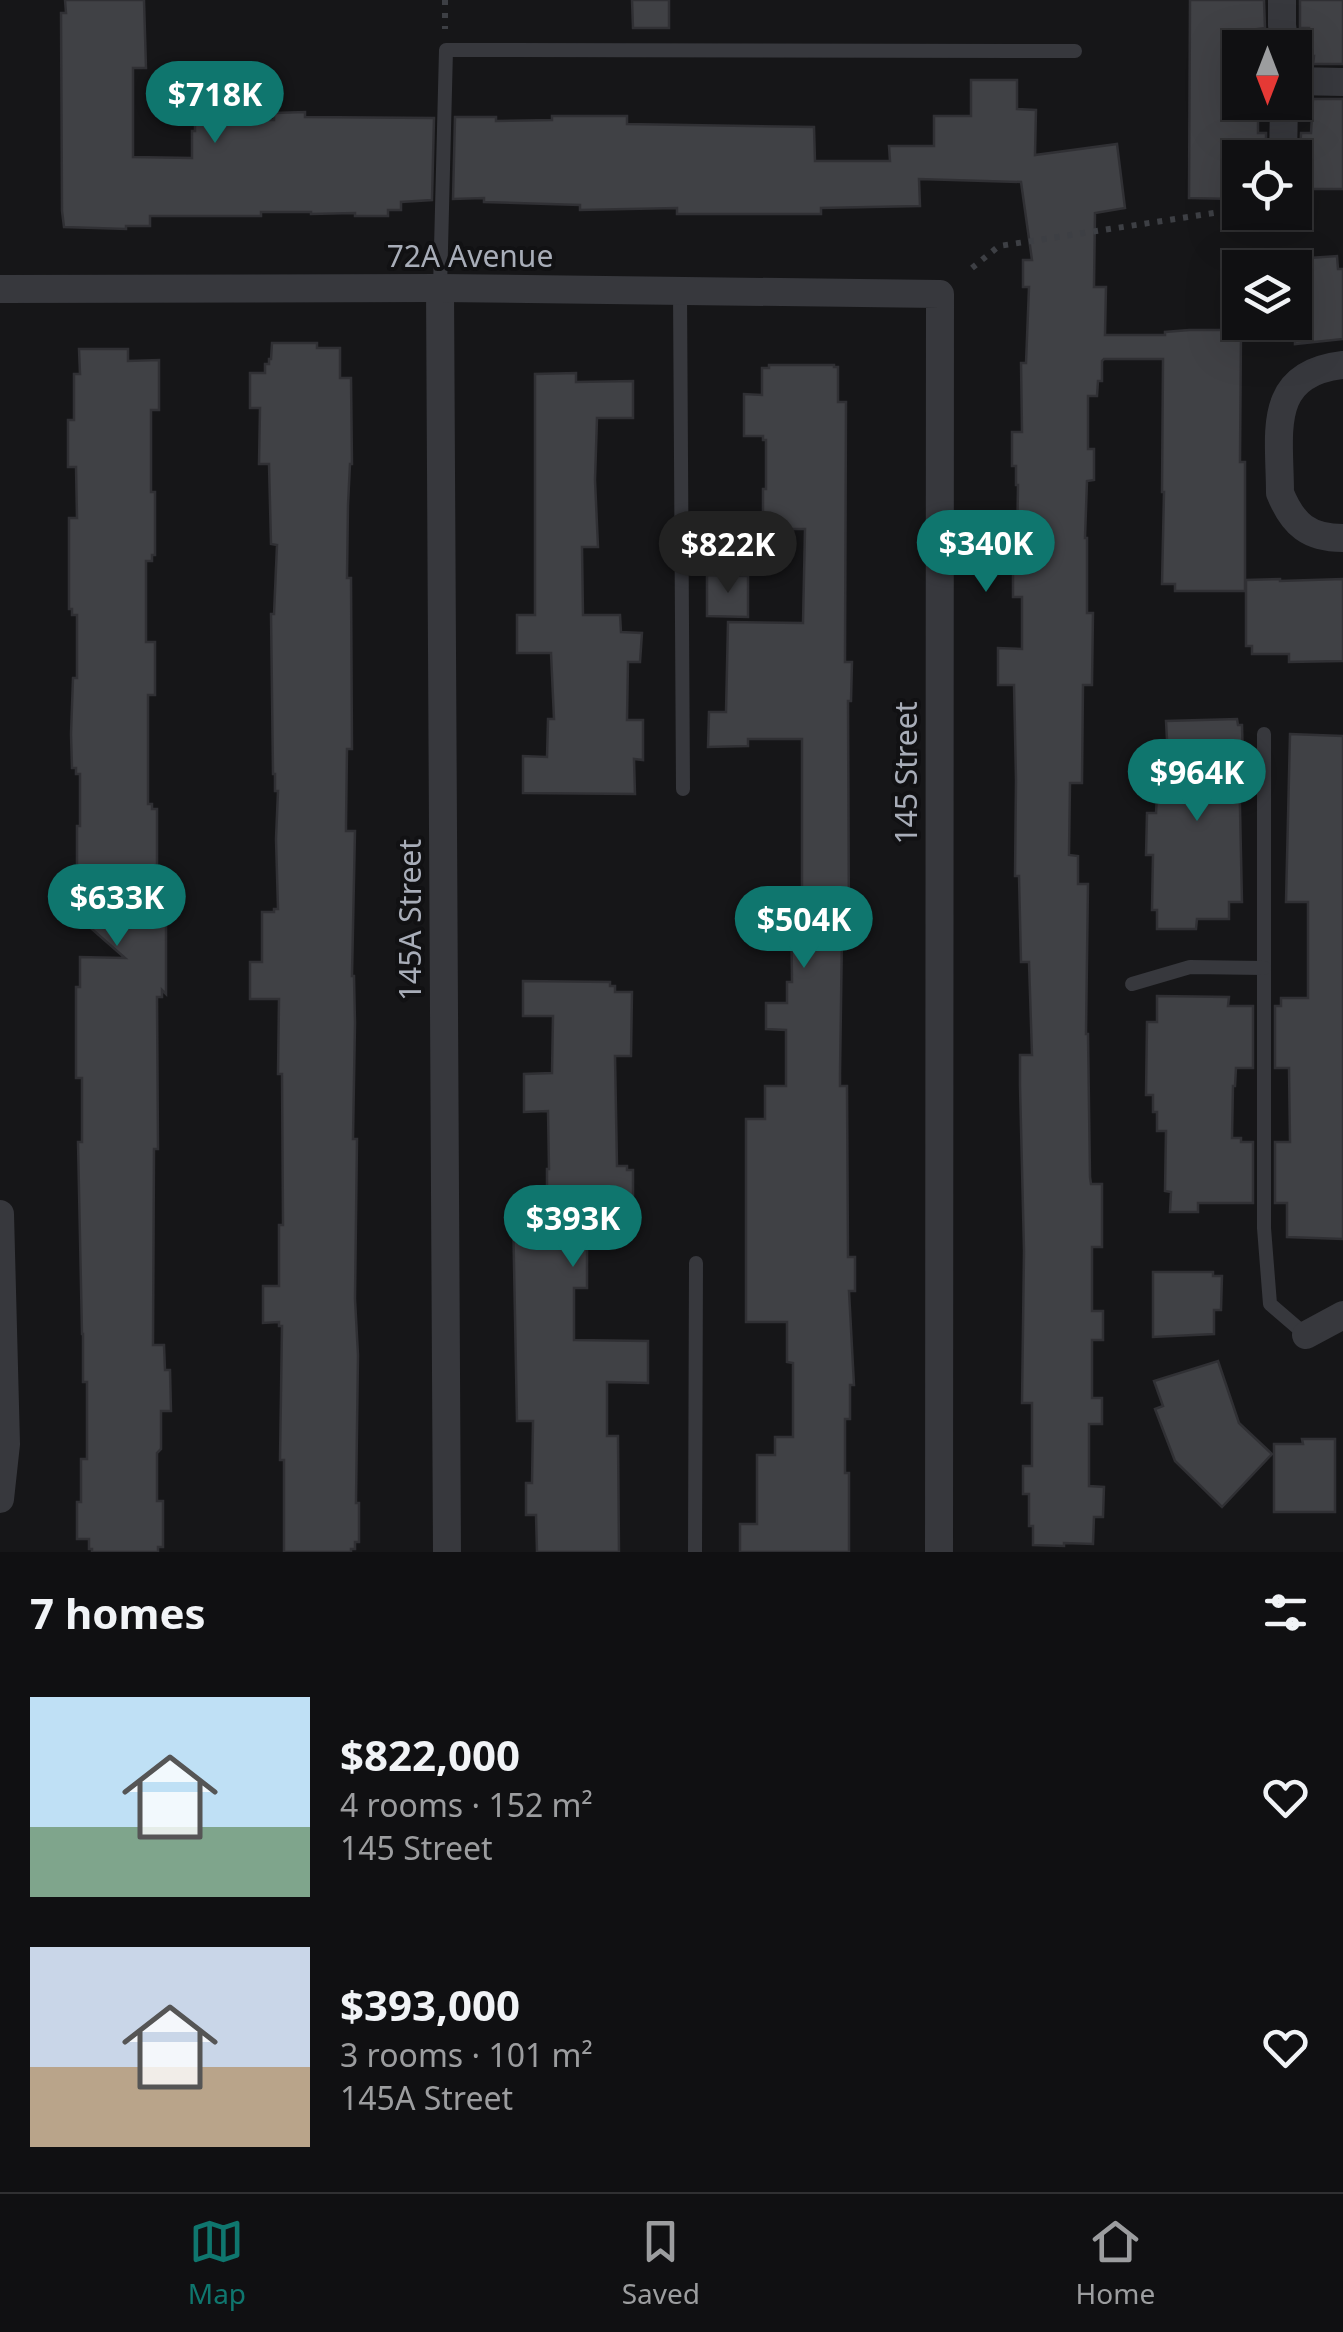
<!DOCTYPE html>
<meta charset="utf-8">
<style>
:root{--surface:#101012;--page:#19191b;--text:#f1f3f6;--muted:#9c9d9f;--line:#303032;--accent:#0f766e}
body{margin:0;font-family:"Noto Sans",sans-serif;background:var(--page);color:var(--text);height:100vh;display:flex;flex-direction:column;font-size:38px;white-space:nowrap}
*{box-sizing:border-box;margin:0}
p{font-size:32px;color:var(--muted)}
.icon{flex:none;width:55px;height:55px;fill:none;stroke:currentColor;stroke-width:2;stroke-linecap:round;stroke-linejoin:round}
.map{position:relative;height:1552px;overflow:hidden}
.side{display:flex;flex-direction:column;background:var(--surface);flex:1}
.side>*{flex:none}
.needle{width:65px;rotate:180deg}
.buttons{position:absolute;left:1222px;top:30px;display:grid;gap:20px}
.buttons a{display:grid;place-items:center;width:90px;height:90px;border-radius:0px;background:var(--surface);box-shadow:0 10px 40px #0002,0 0 0 2px var(--line);font-size:50px}
.price{position:absolute;translate:-50% -85px;padding:0 22px;border-radius:35px;background:var(--accent);color:#fff;font-size:32px;line-height:65px;filter:drop-shadow(0 2px 5px #0008)}
.price::after{content:'';position:absolute;left:50%;top:60px;width:30px;height:22px;margin-left:-15px;background:inherit;clip-path:polygon(0 0,100% 0,50% 100%)}
.price.current{background:#222;color:#fff}
ul{padding:0;list-style:none}
li{display:flex;align-items:center;gap:30px;height:250px;padding:0 30px}
li span{display:grid;place-items:center;flex:none;width:280px;height:200px;border-radius:0px;color:#555}
li>.icon{margin-inline-start:auto}
span .icon{width:120px;height:120px;fill:#fffc;stroke-width:1}
li b{font-size:42px}
h2{display:flex;justify-content:space-between;align-items:center;height:120px;padding:0 30px;font-size:42px}
.tabs{display:flex;justify-content:space-around;align-items:center;height:140px;border-top:2px solid var(--line);background:var(--surface);font-size:28px;color:var(--muted)}
.tabs a{display:grid;justify-items:center;gap:5px}
.tabs .current{color:var(--accent)}
.map>svg:first-child{display:block}
</style>
<div class="map">
<svg width="1343" height="1552" viewBox="0 0 1343 1552">
<rect width="100%" height="100%" fill="#161618"/>
<g fill="#404145" stroke="#303034" stroke-width="2.5">
<polygon points="65,0 144,0 146,68 133,68 133,157 192,158 192,131 195,131 195,120 274,120 274,113 305,112 305,117 434,118 432,200 401,202 401,210 388,210 388,216 355,216 355,213 311,214 311,212 261,212 261,216 150,216 150,226 126,226 126,229 64,227 62,211 61,13 66,13"/>
<polygon points="632,0 669,0 669,28 633,28"/>
<polygon points="1190,0 1264,0 1265,28 1242,31 1240,102 1258,102 1258,133 1266,133 1266,158 1240,158 1240,192 1235,192 1235,199 1189,198"/>
<polygon points="1300,0 1343,0 1343,64 1313,64 1314,56 1309,56 1309,28 1300,28"/>
<polygon points="971,80 1017,80 1017,109 1036,110 1035,155 1117,144 1125,208 1095,213 1094,287 1106,287 1105,335 1165,335 1165,332 1189,330 1241,330 1240,462 1245,462 1245,591 1175,591 1175,584 1162,584 1164,492 1162,492 1163,359 1104,359 1102,361 1102,381 1098,381 1097,396 1088,396 1088,449 1094,449 1094,480 1087,481 1085,538 1087,538 1087,613 1093,613 1092,685 1083,685 1082,783 1070,783 1069,855 1078,856 1078,884 1088,884 1086,1034 1088,1034 1090,1177 1091,1184 1102,1184 1102,1247 1092,1247 1092,1311 1103,1311 1103,1340 1092,1340 1092,1398 1102,1398 1102,1424 1089,1424 1089,1486 1104,1487 1103,1517 1094,1517 1093,1544 1064,1543 1064,1546 1033,1545 1033,1526 1029,1526 1029,1494 1023,1494 1023,1466 1032,1466 1032,1403 1022,1403 1024,1251 1020,1086 1020,1055 1032,1055 1029,962 1021,962 1019,876 1015,876 1016,780 1014,685 998,685 998,648 1022,649 1022,597 1013,597 1013,545 1017,545 1018,485 1016,485 1016,466 1012,466 1012,432 1022,432 1021,363 1026,363 1029,287 1023,287 1023,260 1032,260 1021,182 919,179 920,206 821,208 821,214 677,214 677,208 580,210 580,205 484,202 484,198 453,199 455,117 496,117 496,121 552,120 552,116 627,116 627,124 814,127 815,161 890,161 889,146 934,146 934,116 971,116"/>
<polygon points="1313,99 1343,99 1343,189 1305,189 1305,158 1300,158 1301,133 1311,133"/>
<polygon points="1337,256 1338,269 1343,269 1343,339 1295,344 1295,259"/>
<polygon points="272,343 317,343 317,348 340,348 340,378 351,378 352,464 350,464 348,505 347,578 351,578 352,749 347,749 346,826 346,831 355,831 352,976 354,976 355,1023 353,1139 357,1139 355,1299 358,1355 356,1503 359,1503 359,1542 355,1542 355,1549 351,1549 351,1552 284,1552 284,1460 280,1460 282,1326 279,1326 279,1322 263,1323 263,1286 279,1286 279,1225 283,1225 282,1074 278,1074 279,999 250,999 250,962 262,962 262,912 274,912 274,909 278,909 276,839 278,791 275,791 275,774 273,774 271,614 274,614 277,545 271,544 269,464 259,464 260,408 250,408 250,373 265,373 265,364 269,364 269,359 271,359"/>
<polygon points="79,349 128,349 128,361 159,360 159,410 151,410 151,492 155,492 155,555 152,555 152,561 146,561 146,642 155,642 155,695 148,695 148,804 152,804 152,809 157,809 157,881 163,881 163,912 166,912 166,994 162,990 162,997 157,997 158,1149 154,1149 153,1345 164,1345 165,1370 170,1370 171,1411 161,1411 161,1449 157,1453 157,1501 163,1501 163,1547 158,1547 158,1552 92,1552 92,1549 89,1549 89,1539 77,1539 77,1502 81,1502 81,1459 87,1459 87,1382 83,1382 83,1334 82,1334 78,1142 82,1142 82,1078 76,1078 76,987 80,987 80,957 125,958 77,916 77,826 80,826 80,774 76,774 76,768 72,768 71,734 73,678 77,678 77,615 72,615 72,609 69,609 69,518 77,518 76,467 68,467 68,420 74,420 74,374 80,374"/>
<polygon points="769,365 834,365 834,367 838,367 838,402 846,402 845,662 852,662 851,701 848,701 849,934 842,934 840,1074 840,1086 847,1086 848,1257 855,1257 855,1291 849,1291 854,1385 850,1385 850,1419 845,1419 845,1473 849,1473 849,1552 740,1552 740,1524 757,1524 757,1455 775,1455 775,1437 793,1437 793,1363 787,1362 787,1322 746,1322 746,1119 765,1119 765,1086 786,1086 786,1030 766,1029 766,1003 787,1003 787,982 792,982 791,894 802,894 802,739 748,739 748,746 708,747 709,712 726,712 728,622 803,623 805,529 763,529 763,489 766,489 766,440 763,440 763,436 744,436 744,394 762,395 762,368 769,368"/>
<polygon points="576,373 576,382 633,381 633,418 597,418 595,480 598,547 582,547 583,615 620,615 621,632 642,633 640,662 628,662 627,720 643,720 643,760 634,759 635,794 523,793 523,756 547,757 548,719 554,719 551,653 517,653 517,615 535,615 535,374"/>
<polygon points="707,575 748,576 748,617 707,616"/>
<polygon points="1280,579 1280,581 1343,579 1343,661 1289,662 1289,654 1252,654 1252,646 1246,646 1246,580"/>
<polygon points="1237,719 1238,725 1242,725 1243,762 1239,762 1242,902 1229,902 1229,919 1197,919 1196,929 1157,929 1157,910 1152,910 1153,855 1146,855 1147,813 1156,813 1157,794 1165,794 1163,741 1167,740 1166,721"/>
<polygon points="1290,734 1343,736 1343,1239 1287,1237 1287,1203 1275,1203 1275,1142 1290,1142 1289,1068 1275,1068 1275,1006 1281,1006 1281,998 1308,998 1308,902 1286,902"/>
<polygon points="523,981 610,982 610,986 615,986 615,992 632,992 631,1056 615,1056 617,1166 627,1166 627,1170 633,1170 633,1226 613,1226 613,1239 587,1239 587,1288 574,1288 574,1340 648,1341 648,1383 607,1382 607,1436 618,1436 619,1552 537,1552 536,1515 526,1515 526,1483 532,1483 533,1421 517,1421 513,1212 547,1212 547,1169 549,1169 548,1111 524,1112 524,1074 552,1073 553,1016 523,1016"/>
<polygon points="1157,996 1229,997 1228,1006 1253,1006 1253,1068 1236,1068 1235,1086 1233,1086 1232,1138 1241,1138 1241,1142 1253,1142 1253,1203 1198,1203 1198,1212 1170,1212 1171,1192 1165,1191 1166,1131 1157,1131 1157,1112 1153,1112 1153,1095 1146,1095 1147,1022 1157,1022"/>
<polygon points="1153,1272 1213,1272 1213,1276 1222,1276 1221,1310 1214,1310 1214,1334 1153,1337"/>
<polygon points="1218,1361 1239,1423 1272,1454 1222,1507 1175,1461 1155,1409 1163,1406 1154,1381"/>
<polygon points="1302,1439 1335,1439 1335,1512 1274,1512 1274,1444 1303,1444"/>
</g>
<g fill="none" stroke-linecap="round" stroke-linejoin="round">
<g stroke="#3d3f44" stroke-width="6" stroke-dasharray="5 8" stroke-linecap="butt">
<polyline points="445,0 445,29"/>
<polyline points="972,268 999,246 1240,209"/>
</g>
<g stroke="#37383d" stroke-width="14">
<polyline points="440,288 446,50 1075,51"/>
<polyline points="680,292 683,789"/>
<polyline points="1264,734 1264,1228 1270,1304 1306,1335"/>
<polyline points="1132,984 1190,967 1264,968"/>
<polyline points="695,1552 696,1263"/>
</g>
<g stroke="#37383d" stroke-width="28">
<polyline points="1282,0 1282,25 1285,48"/>
<polyline points="1295,81 1343,82"/>
<polyline points="1283,158 1284,102"/>
<polyline points="440,288 447,1552"/>
<polyline points="0,289 440,288 940,294 939,1552"/>
<path d="M 1343,365 C 1265,374 1280,433 1280,493 C 1293,525 1309,538 1343,538"/>
<polyline points="0,1214 6,1444 0,1499"/>
<polyline points="1306,1335 1343,1315"/>
</g>
</g>
<g text-anchor="middle" stroke-width="8" stroke-linejoin="round" paint-order="stroke">
<g font-size="30" fill="#a8adb8" stroke="#111113">
<text x="470" y="267">72A Avenue</text>
<text transform="translate(907 773) rotate(-90)" y="10">145 Street</text>
<text transform="translate(411 920) rotate(-90)" y="10">145A Street</text>
</g>
</g>
</svg>
<div class="buttons">
<a><svg class="needle" viewBox="-14 -14 28 28"><path d="M0-13l5 13h-10z" fill="#e53935"/><path d="M0 13l5-13h-10z" fill="#9c9d9f"/></svg></a>
<a><svg class="icon" aria-label="locate" viewBox="0 0 24 24"><circle cx="12" cy="12" r="6"/><path d="M12 2v4M12 18v4M2 12h4M18 12h4"/></svg></a>
<a><svg class="icon" aria-label="layers" viewBox="0 0 24 24"><path d="M12 4l9 5-9 5-9-5zM3 14l9 5 9-5"/></svg></a>
</div>
<b class="price" style="left:215px;top:146px">$718K</b>
<b class="price" style="left:986px;top:595px">$340K</b>
<b class="price current" style="left:728px;top:596px">$822K</b>
<b class="price" style="left:1197px;top:824px">$964K</b>
<b class="price" style="left:117px;top:949px">$633K</b>
<b class="price" style="left:804px;top:971px">$504K</b>
<b class="price" style="left:573px;top:1270px">$393K</b>
</div>
<section class="side">
<h2>7 homes<svg class="icon" aria-label="filters" viewBox="0 0 24 24"><path d="M4 7h16M4 17h16"/><circle cx="9" cy="7" r="2"/><circle cx="15" cy="17" r="2"/></svg></h2>
<ul>
<li><span style="background:linear-gradient(#bfe0f5 65%,#7fa58c 0)"><svg class="icon" aria-label="home" viewBox="0 0 24 24"><path d="M3 11l9-7 9 7M6 9v11h12V9"/></svg></span><div><b>$822,000</b><p>4 rooms · 152 m²</p><p>145 Street</p></div><svg class="icon" aria-label="heart" viewBox="0 0 24 24"><path d="M12 20l-8-8c-3-5 5-10 8-4 3-6 11-1 8 4z"/></svg></li>
<li><span style="background:linear-gradient(#c9d6e8 60%,#b9a48a 0)"><svg class="icon" aria-label="home" viewBox="0 0 24 24"><path d="M3 11l9-7 9 7M6 9v11h12V9"/></svg></span><div><b>$393,000</b><p>3 rooms · 101 m²</p><p>145A Street</p></div><svg class="icon" aria-label="heart" viewBox="0 0 24 24"><path d="M12 20l-8-8c-3-5 5-10 8-4 3-6 11-1 8 4z"/></svg></li>
</ul>
</section>
<nav class="tabs">
<a class="current"><svg class="icon" aria-label="map" viewBox="0 0 24 24"><path d="M3 6l6-2 6 2 6-2v14l-6 2-6-2-6 2zM9 4v14M15 6v14"/></svg>Map</a>
<a><svg class="icon" aria-label="saved" viewBox="0 0 24 24"><path d="M7 4h10v16l-5-4-5 4z"/></svg>Saved</a>
<a><svg class="icon" aria-label="home" viewBox="0 0 24 24"><path d="M3 11l9-7 9 7M6 9v11h12V9"/></svg>Home</a>
</nav>
